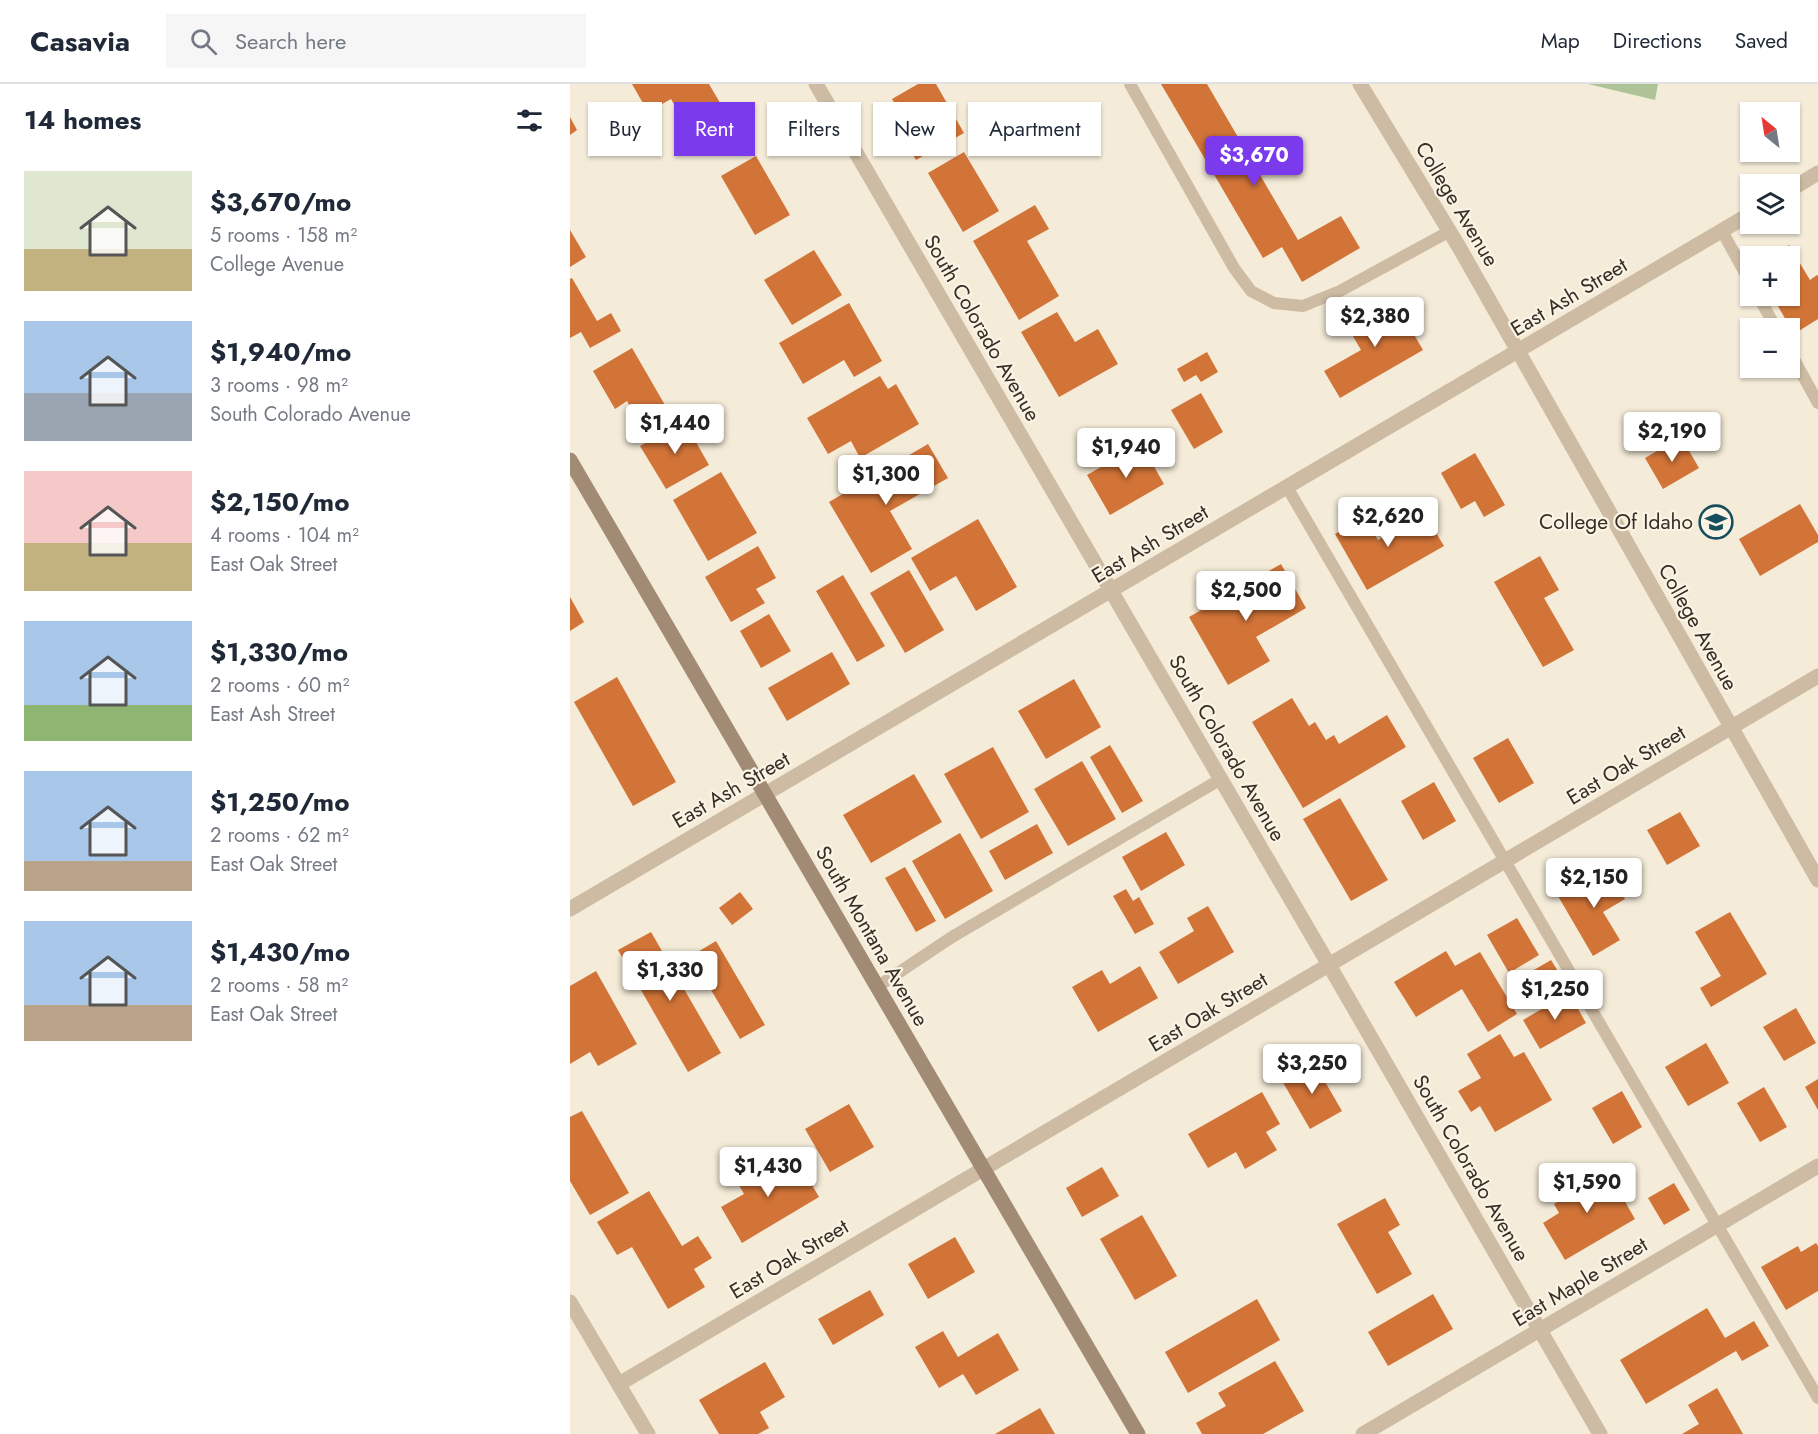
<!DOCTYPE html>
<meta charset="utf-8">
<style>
:root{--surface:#fff;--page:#f6f6f7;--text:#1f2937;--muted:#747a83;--line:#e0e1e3;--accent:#7c3aed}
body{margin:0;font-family:Jost,sans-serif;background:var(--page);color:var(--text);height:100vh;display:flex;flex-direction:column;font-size:22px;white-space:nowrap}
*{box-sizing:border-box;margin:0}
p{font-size:20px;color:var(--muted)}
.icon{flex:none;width:33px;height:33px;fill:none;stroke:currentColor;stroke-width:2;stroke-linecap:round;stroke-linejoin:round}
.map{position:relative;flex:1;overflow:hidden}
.panel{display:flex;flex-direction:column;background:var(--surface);width:570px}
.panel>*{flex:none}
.top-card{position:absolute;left:18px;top:18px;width:570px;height:54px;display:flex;gap:12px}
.needle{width:39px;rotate:330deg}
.fabs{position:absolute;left:1170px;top:18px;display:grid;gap:12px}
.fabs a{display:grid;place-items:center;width:60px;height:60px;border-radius:0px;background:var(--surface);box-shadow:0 2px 4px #0004;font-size:30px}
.price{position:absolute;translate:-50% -51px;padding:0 14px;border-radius:6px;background:#fff;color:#222;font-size:20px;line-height:39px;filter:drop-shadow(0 2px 3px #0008)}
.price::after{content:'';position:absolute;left:50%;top:36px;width:18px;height:14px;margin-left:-9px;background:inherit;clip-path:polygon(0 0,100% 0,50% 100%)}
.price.active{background:var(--accent);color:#fff}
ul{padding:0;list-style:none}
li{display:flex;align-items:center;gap:18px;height:150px;padding:0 24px}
li span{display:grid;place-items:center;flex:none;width:168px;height:120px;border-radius:0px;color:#555}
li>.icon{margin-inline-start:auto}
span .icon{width:72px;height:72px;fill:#fffc;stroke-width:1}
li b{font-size:26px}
h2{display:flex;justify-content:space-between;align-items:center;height:72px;padding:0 24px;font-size:26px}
.pill{padding:0 21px;border-radius:0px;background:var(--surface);box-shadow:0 2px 4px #0004;font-size:21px;line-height:54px}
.pill.active{background:var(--accent);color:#fff}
header{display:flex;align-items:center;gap:36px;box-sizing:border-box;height:84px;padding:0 30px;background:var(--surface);border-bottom:2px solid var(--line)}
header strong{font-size:28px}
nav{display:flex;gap:33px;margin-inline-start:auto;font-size:21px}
.search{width:420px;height:54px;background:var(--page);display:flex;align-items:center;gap:15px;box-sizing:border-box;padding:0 21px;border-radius:0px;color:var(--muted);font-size:22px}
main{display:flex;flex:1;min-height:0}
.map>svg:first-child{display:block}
</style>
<header>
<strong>Casavia</strong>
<div class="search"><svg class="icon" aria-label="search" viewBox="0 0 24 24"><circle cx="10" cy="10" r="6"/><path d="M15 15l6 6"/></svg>Search here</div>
<nav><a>Map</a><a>Directions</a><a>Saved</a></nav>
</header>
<main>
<section class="panel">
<h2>14 homes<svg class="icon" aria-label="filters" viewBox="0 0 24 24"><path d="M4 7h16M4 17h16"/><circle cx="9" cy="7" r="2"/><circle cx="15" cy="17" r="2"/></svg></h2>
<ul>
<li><span style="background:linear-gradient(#dfe7d0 65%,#c2b280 0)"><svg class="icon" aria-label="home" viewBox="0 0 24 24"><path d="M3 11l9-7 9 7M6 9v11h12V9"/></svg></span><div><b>$3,670/mo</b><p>5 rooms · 158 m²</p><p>College Avenue</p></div></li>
<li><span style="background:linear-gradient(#a9c7e8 60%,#9aa5b1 0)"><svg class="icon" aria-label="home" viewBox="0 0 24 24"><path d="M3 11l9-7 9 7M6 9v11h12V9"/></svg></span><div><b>$1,940/mo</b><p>3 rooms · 98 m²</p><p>South Colorado Avenue</p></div></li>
<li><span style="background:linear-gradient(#f6c9c9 60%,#c2b280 0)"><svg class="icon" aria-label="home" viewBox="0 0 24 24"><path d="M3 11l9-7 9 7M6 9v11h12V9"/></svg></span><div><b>$2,150/mo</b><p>4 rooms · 104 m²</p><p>East Oak Street</p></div></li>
<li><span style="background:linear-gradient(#a9c7e8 70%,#8fb573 0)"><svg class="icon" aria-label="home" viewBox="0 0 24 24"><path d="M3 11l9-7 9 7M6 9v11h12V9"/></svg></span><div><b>$1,330/mo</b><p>2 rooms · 60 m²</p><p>East Ash Street</p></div></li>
<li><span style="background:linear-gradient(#a9c7e8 75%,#b9a48a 0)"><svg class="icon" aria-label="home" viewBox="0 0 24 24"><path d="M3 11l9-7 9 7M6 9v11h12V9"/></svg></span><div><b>$1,250/mo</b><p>2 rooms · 62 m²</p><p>East Oak Street</p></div></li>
<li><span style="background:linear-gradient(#a9c7e8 70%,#b9a48a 0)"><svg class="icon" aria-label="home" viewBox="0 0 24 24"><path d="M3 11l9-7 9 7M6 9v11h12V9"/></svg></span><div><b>$1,430/mo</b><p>2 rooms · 58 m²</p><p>East Oak Street</p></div></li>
</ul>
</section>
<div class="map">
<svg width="1248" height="1350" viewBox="0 0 1248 1350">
<rect width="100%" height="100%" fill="#f4ebd8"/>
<polygon fill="#aec497" points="1018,0 1088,0 1085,16"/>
<g fill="#d27438">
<polygon points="62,0 139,0 166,46 130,67 101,15 78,28"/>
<polygon points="348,0 366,0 394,49 346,76 325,39 333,34 322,15"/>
<polygon points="591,0 637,0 728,156 771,132 790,164 732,198 712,163 693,174"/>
<polygon points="0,33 7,46 0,51"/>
<polygon points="394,68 429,127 393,148 358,89"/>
<polygon points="186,72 220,131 185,151 151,92"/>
<polygon points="465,121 479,145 457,157 489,212 449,236 403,157"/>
<polygon points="0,146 16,173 0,183"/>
<polygon points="1219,161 1240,196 1247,191 1248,192 1248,235 1224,250 1202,212 1220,212 1220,172 1199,172"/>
<polygon points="244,166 272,211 222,241 194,196"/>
<polygon points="2,194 27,237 41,229 51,247 20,264 11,248 0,254 0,195"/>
<polygon points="822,213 853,266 770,314 754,287 791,266 776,240"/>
<polygon points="279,219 312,277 284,293 274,276 233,300 209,259"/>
<polygon points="487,228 505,258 528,245 548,280 489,313 451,248"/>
<polygon points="62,264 99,328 72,344 57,317 45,325 23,287"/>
<polygon points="637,268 648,288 631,298 626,291 614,298 607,285"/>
<polygon points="310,292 318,305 326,300 349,340 290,374 281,357 258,370 237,334"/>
<polygon points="631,309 653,348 624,365 601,326"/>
<polygon points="114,337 139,381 96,405 70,362"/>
<polygon points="1111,353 1129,384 1093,405 1075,374"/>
<polygon points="358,360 378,394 320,427 342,465 301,489 259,418"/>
<polygon points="571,360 594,400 540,431 517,391"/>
<polygon points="905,369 935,421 914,433 905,417 891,425 871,389"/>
<polygon points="151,388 187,449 138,477 103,416"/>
<polygon points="1230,420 1248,451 1248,458 1190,492 1169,455"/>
<polygon points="854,429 874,462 797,506 765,450 795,433 808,456"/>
<polygon points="408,435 447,503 406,527 386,492 360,507 341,474"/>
<polygon points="188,462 206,494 186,505 195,519 161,538 135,493"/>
<polygon points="970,472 989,506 974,514 1004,566 973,583 924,498"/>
<polygon points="711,480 736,524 686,553 700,577 658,601 619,533"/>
<polygon points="339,486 374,546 335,569 300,509"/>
<polygon points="273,491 315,562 287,578 246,507"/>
<polygon points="0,513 14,538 0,547"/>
<polygon points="199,530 221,567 191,584 170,547"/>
<polygon points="262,568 280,600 217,637 198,604"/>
<polygon points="47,593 106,698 63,722 4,618"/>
<polygon points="504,595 531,643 476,675 448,627"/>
<polygon points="722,614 739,642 745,638 756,656 764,651 769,660 817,631 836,663 733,724 682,638"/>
<polygon points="938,654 964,699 929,719 903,674"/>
<polygon points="540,661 573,717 552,729 520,673"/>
<polygon points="423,663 459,728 411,755 374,690"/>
<polygon points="512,677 546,735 498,762 464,705"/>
<polygon points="344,690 372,738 301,779 273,731"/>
<polygon points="864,698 886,737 853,756 831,717"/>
<polygon points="770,714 818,796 781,817 733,735"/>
<polygon points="1110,728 1130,762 1097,781 1077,746"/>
<polygon points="467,740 483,769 435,796 419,767"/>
<polygon points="596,748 615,781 571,807 552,773"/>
<polygon points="390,749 423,807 375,835 342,777"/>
<polygon points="335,783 366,837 346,848 315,794"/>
<polygon points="1037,783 1055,815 1033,828 1050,856 1023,872 988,812"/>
<polygon points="556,805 563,817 569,813 584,840 565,850 543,812"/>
<polygon points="170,808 183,825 162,841 149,824"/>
<polygon points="638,822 664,868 608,900 589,868 624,847 617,834"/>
<polygon points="1160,828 1197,890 1141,923 1130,904 1151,892 1125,848"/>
<polygon points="947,834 969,871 939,889 917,851"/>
<polygon points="81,848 151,969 118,988 48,866"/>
<polygon points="146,857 195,941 170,955 121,872"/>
<polygon points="876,867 885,882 910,868 947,930 918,948 892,905 846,933 824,898"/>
<polygon points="981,876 997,902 972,916 957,890"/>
<polygon points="570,882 588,914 528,948 502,903 532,886 540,900"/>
<polygon points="26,887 67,960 28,982 20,968 0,980 0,902"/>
<polygon points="999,909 1016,939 970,965 953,936"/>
<polygon points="1226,924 1246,959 1214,977 1193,943"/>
<polygon points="930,950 944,973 954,968 982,1016 925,1048 910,1022 901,1028 888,1007 911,994 897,970"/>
<polygon points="1136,959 1159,999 1118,1022 1095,983"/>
<polygon points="743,977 772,1027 740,1045 711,995"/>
<polygon points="1248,995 1248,1026 1235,1003"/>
<polygon points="1194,1003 1217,1043 1190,1058 1167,1019"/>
<polygon points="1052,1007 1072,1043 1043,1060 1022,1024"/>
<polygon points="692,1008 710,1040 696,1048 707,1066 675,1085 666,1068 638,1084 618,1050"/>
<polygon points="279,1020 304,1063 260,1088 235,1045"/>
<polygon points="12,1027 59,1109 20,1131 0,1097 0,1033"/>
<polygon points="201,1075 209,1089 228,1077 249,1113 172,1159 151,1123 174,1110 166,1096"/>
<polygon points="1018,1081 1030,1102 1042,1095 1065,1135 995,1176 973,1139 989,1129 984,1120 1010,1104 1002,1090"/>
<polygon points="532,1083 549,1112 512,1133 496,1104"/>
<polygon points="1104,1099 1120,1126 1094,1141 1078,1114"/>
<polygon points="79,1107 112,1162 128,1152 142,1174 124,1185 135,1203 98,1225 62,1163 47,1171 27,1138"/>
<polygon points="815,1114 830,1141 818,1148 842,1190 807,1210 767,1140"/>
<polygon points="572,1131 607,1192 565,1216 530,1155"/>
<polygon points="385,1153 405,1188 358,1215 338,1180"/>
<polygon points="1246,1159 1248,1162 1248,1207 1216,1226 1191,1183 1228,1162 1231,1168"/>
<polygon points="300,1206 314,1231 263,1261 248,1235"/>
<polygon points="863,1210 883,1245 818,1282 798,1248"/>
<polygon points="687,1215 710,1256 618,1309 595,1268"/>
<polygon points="1137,1224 1155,1254 1184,1237 1199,1262 1172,1277 1166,1267 1076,1320 1050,1276"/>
<polygon points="373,1247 388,1273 428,1249 449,1286 406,1311 393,1290 369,1304 345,1263"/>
<polygon points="705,1277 734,1327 693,1350 632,1350 626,1339 656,1322 648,1309"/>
<polygon points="195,1278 215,1313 190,1328 199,1344 188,1350 149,1350 129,1316"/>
<polygon points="1147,1304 1173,1350 1112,1350 1129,1340 1118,1321"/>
<polygon points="470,1324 485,1350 425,1350"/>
</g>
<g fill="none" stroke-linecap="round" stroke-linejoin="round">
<g stroke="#cdbca3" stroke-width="12">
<polyline points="560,0 664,184 681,207 704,219 733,222 770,207 880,147"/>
<polyline points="1152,147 1180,198"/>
<polyline points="1188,212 1206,244"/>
<polyline points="1220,268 1248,319"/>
<polyline points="717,403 1248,1314"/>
<polyline points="307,903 382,853 651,695"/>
</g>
<g stroke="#cdbca3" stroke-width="15">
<polyline points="246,0 759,881 1030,1350"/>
<polyline points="790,0 889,163 1248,796"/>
<polyline points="1220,106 1248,89"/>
<polyline points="0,825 1180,130"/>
<polyline points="0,1218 78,1350"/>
<polyline points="49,1300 1248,592"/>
<polyline points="793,1350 1248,1082"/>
</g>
<polyline stroke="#a18b74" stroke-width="15" points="0,376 568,1350"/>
</g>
<defs>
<g id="university-ring" transform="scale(1.725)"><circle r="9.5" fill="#fbf4e5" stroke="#174e5d" stroke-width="1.5"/><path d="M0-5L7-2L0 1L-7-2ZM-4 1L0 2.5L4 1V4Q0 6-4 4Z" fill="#174e5d"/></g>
</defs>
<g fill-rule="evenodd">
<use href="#university-ring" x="1146" y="438"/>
</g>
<g text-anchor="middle" stroke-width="4.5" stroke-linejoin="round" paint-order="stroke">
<g font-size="21" fill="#372e26" stroke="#fbf4e5">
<text transform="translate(887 120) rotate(59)" y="7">College Avenue</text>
<text transform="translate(999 213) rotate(-31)" y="7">East Ash Street</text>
<text transform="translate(412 244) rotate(60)" y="7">South Colorado Avenue</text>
<text transform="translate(580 460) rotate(-31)" y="7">East Ash Street</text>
<text transform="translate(1128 543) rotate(61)" y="7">College Avenue</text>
<text transform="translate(657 664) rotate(60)" y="7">South Colorado Avenue</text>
<text transform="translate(1056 681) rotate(-31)" y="7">East Oak Street</text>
<text transform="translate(161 706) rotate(-30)" y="7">East Ash Street</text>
<text transform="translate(302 852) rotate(60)" y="7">South Montana Avenue</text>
<text transform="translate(638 928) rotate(-31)" y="7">East Oak Street</text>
<text transform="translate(901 1084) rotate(60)" y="7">South Colorado Avenue</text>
<text transform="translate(219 1175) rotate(-31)" y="7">East Oak Street</text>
<text transform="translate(1010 1198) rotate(-31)" y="7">East Maple Street</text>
</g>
<g font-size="21" fill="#372e26" stroke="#fbf4e5" text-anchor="end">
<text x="1123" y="445">College Of Idaho</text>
</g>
</g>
</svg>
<div class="fabs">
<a><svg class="needle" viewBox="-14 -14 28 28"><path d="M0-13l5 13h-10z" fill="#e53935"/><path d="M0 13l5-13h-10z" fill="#747a83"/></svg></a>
<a><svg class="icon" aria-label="layers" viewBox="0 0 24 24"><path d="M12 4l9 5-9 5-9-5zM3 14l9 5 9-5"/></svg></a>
<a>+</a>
<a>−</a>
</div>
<b class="price active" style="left:684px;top:103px">$3,670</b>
<b class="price" style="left:805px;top:264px">$2,380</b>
<b class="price" style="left:105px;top:371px">$1,440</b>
<b class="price" style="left:1102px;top:379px">$2,190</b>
<b class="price" style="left:556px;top:395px">$1,940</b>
<b class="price" style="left:316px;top:422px">$1,300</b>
<b class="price" style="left:818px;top:464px">$2,620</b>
<b class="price" style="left:676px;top:538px">$2,500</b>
<b class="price" style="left:1024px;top:825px">$2,150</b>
<b class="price" style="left:100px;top:918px">$1,330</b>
<b class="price" style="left:985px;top:937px">$1,250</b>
<b class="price" style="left:742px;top:1011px">$3,250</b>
<b class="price" style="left:198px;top:1114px">$1,430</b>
<b class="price" style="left:1017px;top:1130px">$1,590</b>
<div class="top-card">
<a class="pill">Buy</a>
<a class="pill active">Rent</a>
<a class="pill">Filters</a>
<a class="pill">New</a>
<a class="pill">Apartment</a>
</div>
</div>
</main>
